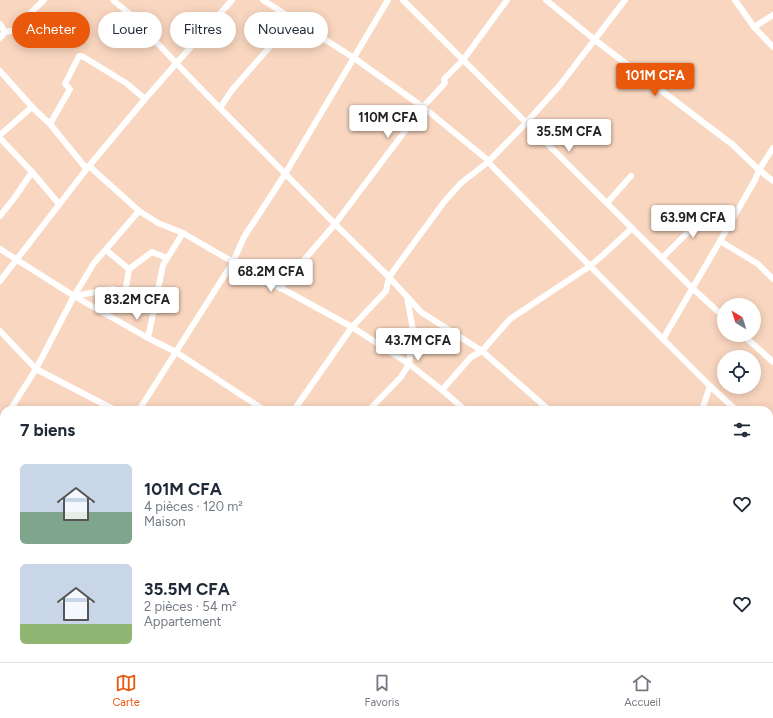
<!DOCTYPE html>
<html lang="fr">
<meta charset="utf-8">
<style>
:root{--surface:#fff;--page:#f2f2f3;--text:#1f2937;--muted:#747a83;--line:#e0e1e3;--accent:#ea580c}
body{margin:0;font-family:Figtree,sans-serif;background:var(--page);color:var(--text);height:100vh;display:flex;flex-direction:column;font-size:15px;white-space:nowrap}
*{box-sizing:border-box;margin:0}
p{font-size:13px;color:var(--muted)}
.icon{flex:none;width:22px;height:22px;fill:none;stroke:currentColor;stroke-width:2;stroke-linecap:round;stroke-linejoin:round}
.map{position:relative;flex:1;overflow:hidden}
.drawer{position:absolute;left:0px;top:406px;width:773px;height:256px;display:flex;flex-direction:column;background:var(--surface);border-radius:12px 12px 0 0;box-shadow:0 2px 10px #0003}
.drawer>*{flex:none}
.hud{position:absolute;left:12px;top:12px;width:400px;height:36px;display:flex;gap:8px}
.needle{width:26px;rotate:322deg}
.fabs{position:absolute;left:717px;top:298px;display:grid;gap:8px}
.fabs a{display:grid;place-items:center;width:44px;height:44px;border-radius:50%;background:var(--surface);box-shadow:0 2px 10px #0003;font-size:20px}
.price{position:absolute;translate:-50% -34px;padding:0 9px;border-radius:4px;background:#fff;color:#222;font-size:13px;line-height:26px;filter:drop-shadow(0 1px 2px #0008)}
.price::after{content:'';position:absolute;left:50%;top:24px;width:12px;height:9px;margin-left:-6px;background:inherit;clip-path:polygon(0 0,100% 0,50% 100%)}
.price.on{background:var(--accent);color:#fff}
ul{padding:0;list-style:none}
li{display:flex;align-items:center;gap:12px;height:100px;padding:0 20px}
li span{display:grid;place-items:center;flex:none;width:112px;height:80px;border-radius:6px;color:#555}
li>.icon{margin-inline-start:auto}
span .icon{width:48px;height:48px;fill:#fffc;stroke-width:1}
li b{font-size:17px}
h2{display:flex;justify-content:space-between;align-items:center;height:48px;padding:0 20px;font-size:17px}
.tag{padding:0 14px;border-radius:18px;background:var(--surface);box-shadow:0 2px 10px #0003;font-size:14px;line-height:36px}
.tag.on{background:var(--accent);color:#fff}
.tab-bar{display:flex;justify-content:space-around;align-items:center;height:56px;border-top:1px solid var(--line);background:var(--surface);font-size:11px;color:var(--muted)}
.tab-bar a{display:grid;justify-items:center;gap:2px}
.tab-bar .on{color:var(--accent)}
.map>svg:first-child{display:block}
</style>
<div class="map">
<svg width="773" height="662" viewBox="0 0 773 662">
<rect width="100%" height="100%" fill="#f9d6bf"/>
<g fill="none" stroke-linecap="round" stroke-linejoin="round">
<g stroke="#fff" stroke-width="6">
<polyline points="113,0 120,6 131,15 177,64 209,97 335,224 389,277 421,312 482,351 549,410"/>
<polyline points="263,0 354,58 423,107 489,161 488,162 590,266 710,386 736,410"/>
<polyline points="403,0 690,286 724,317"/>
<polyline points="546,0 595,40 733,145 759,170 773,181"/>
<polyline points="735,0 754,27 773,47"/>
<polyline points="0,24 5,32"/>
<polyline points="754,27 773,15"/>
<polyline points="0,38 5,32 17,30 23,20 44,0"/>
<polyline points="0,71 34,109 50,124 85,167 89,166 128,201 139,211 158,223 183,233 219,254 352,327 409,364 442,390 465,410"/>
<polyline points="220,108 232,90 293,20"/>
<polyline points="50,124 70,89 65,84 79,56 82,56 126,83 145,99"/>
<polyline points="0,135 32,107"/>
<polyline points="0,138 32,172 59,204"/>
<polyline points="607,203 631,176"/>
<polyline points="0,216 15,197 32,172"/>
<polyline points="720,241 758,264 773,279"/>
<polyline points="0,249 74,296 148,338 176,352 264,410"/>
<polyline points="662,258 701,219 707,217 714,219 727,228"/>
<polyline points="129,269 152,252 167,258"/>
<polyline points="0,281 89,166 145,99 232,0"/>
<polyline points="280,288 335,224 423,107 445,83 444,79 463,60 507,0"/>
<polyline points="74,296 113,289 125,293 129,269 106,250"/>
<polyline points="0,331 36,369 115,410"/>
<polyline points="743,335 773,362"/>
<polyline points="148,338 163,265 183,233"/>
<polyline points="663,339 720,241 755,180 759,170 773,148"/>
<polyline points="442,390 471,357 482,351 510,319 590,266 603,255 632,228"/>
<polyline points="10,410 36,369 74,296 94,263 139,211"/>
<polyline points="139,410 233,262 244,237 285,174 388,0"/>
<polyline points="294,410 352,327 386,291 389,277 444,202 461,183 488,162 526,123 560,85 625,0"/>
<polyline points="369,410 401,377 409,364 413,330 407,297"/>
<polyline points="702,410 710,386"/>
<polyline points="0,425 4,419"/>
<polyline points="0,430 4,432"/>
<polyline points="769,439 773,443"/>
<polyline points="769,523 773,518"/>
<polyline points="0,548 4,548"/>
<polyline points="0,626 4,621"/>
<polyline points="200,658 203,662"/>
<polyline points="351,658 357,662"/>
<polyline points="509,658 515,662"/>
<polyline points="617,658 624,662"/>
<polyline points="152,662 155,658"/>
<polyline points="414,662 421,658"/>
<polyline points="543,662 546,658"/>
<polyline points="657,662 660,658"/>
</g>
</g>
</svg>
<div class="fabs">
<a><svg class="needle" viewBox="-14 -14 28 28"><path d="M0-13l5 13h-10z" fill="#e53935"/><path d="M0 13l5-13h-10z" fill="#747a83"/></svg></a>
<a><svg class="icon" aria-label="locate" viewBox="0 0 24 24"><circle cx="12" cy="12" r="6"/><path d="M12 2v4M12 18v4M2 12h4M18 12h4"/></svg></a>
</div>
<b class="price on" style="left:655px;top:97px">101M CFA</b>
<b class="price" style="left:388px;top:139px">110M CFA</b>
<b class="price" style="left:569px;top:153px">35.5M CFA</b>
<b class="price" style="left:693px;top:239px">63.9M CFA</b>
<b class="price" style="left:271px;top:293px">68.2M CFA</b>
<b class="price" style="left:137px;top:321px">83.2M CFA</b>
<b class="price" style="left:418px;top:362px">43.7M CFA</b>
<div class="hud">
<a class="tag on">Acheter</a>
<a class="tag">Louer</a>
<a class="tag">Filtres</a>
<a class="tag">Nouveau</a>
</div>
<section class="drawer">
<h2>7 biens<svg class="icon" aria-label="filters" viewBox="0 0 24 24"><path d="M4 7h16M4 17h16"/><circle cx="9" cy="7" r="2"/><circle cx="15" cy="17" r="2"/></svg></h2>
<ul>
<li><span style="background:linear-gradient(#c9d6e8 60%,#7fa58c 0)"><svg class="icon" aria-label="home" viewBox="0 0 24 24"><path d="M3 11l9-7 9 7M6 9v11h12V9"/></svg></span><div><b>101M CFA</b><p>4 pièces · 120 m²</p><p>Maison</p></div><svg class="icon" aria-label="heart" viewBox="0 0 24 24"><path d="M12 20l-8-8c-3-5 5-10 8-4 3-6 11-1 8 4z"/></svg></li>
<li><span style="background:linear-gradient(#c9d6e8 75%,#8fb573 0)"><svg class="icon" aria-label="home" viewBox="0 0 24 24"><path d="M3 11l9-7 9 7M6 9v11h12V9"/></svg></span><div><b>35.5M CFA</b><p>2 pièces · 54 m²</p><p>Appartement</p></div><svg class="icon" aria-label="heart" viewBox="0 0 24 24"><path d="M12 20l-8-8c-3-5 5-10 8-4 3-6 11-1 8 4z"/></svg></li>
</ul>
</section>
</div>
<nav class="tab-bar">
<a class="on"><svg class="icon" aria-label="map" viewBox="0 0 24 24"><path d="M3 6l6-2 6 2 6-2v14l-6 2-6-2-6 2zM9 4v14M15 6v14"/></svg>Carte</a>
<a><svg class="icon" aria-label="saved" viewBox="0 0 24 24"><path d="M7 4h10v16l-5-4-5 4z"/></svg>Favoris</a>
<a><svg class="icon" aria-label="home" viewBox="0 0 24 24"><path d="M3 11l9-7 9 7M6 9v11h12V9"/></svg>Accueil</a>
</nav>
